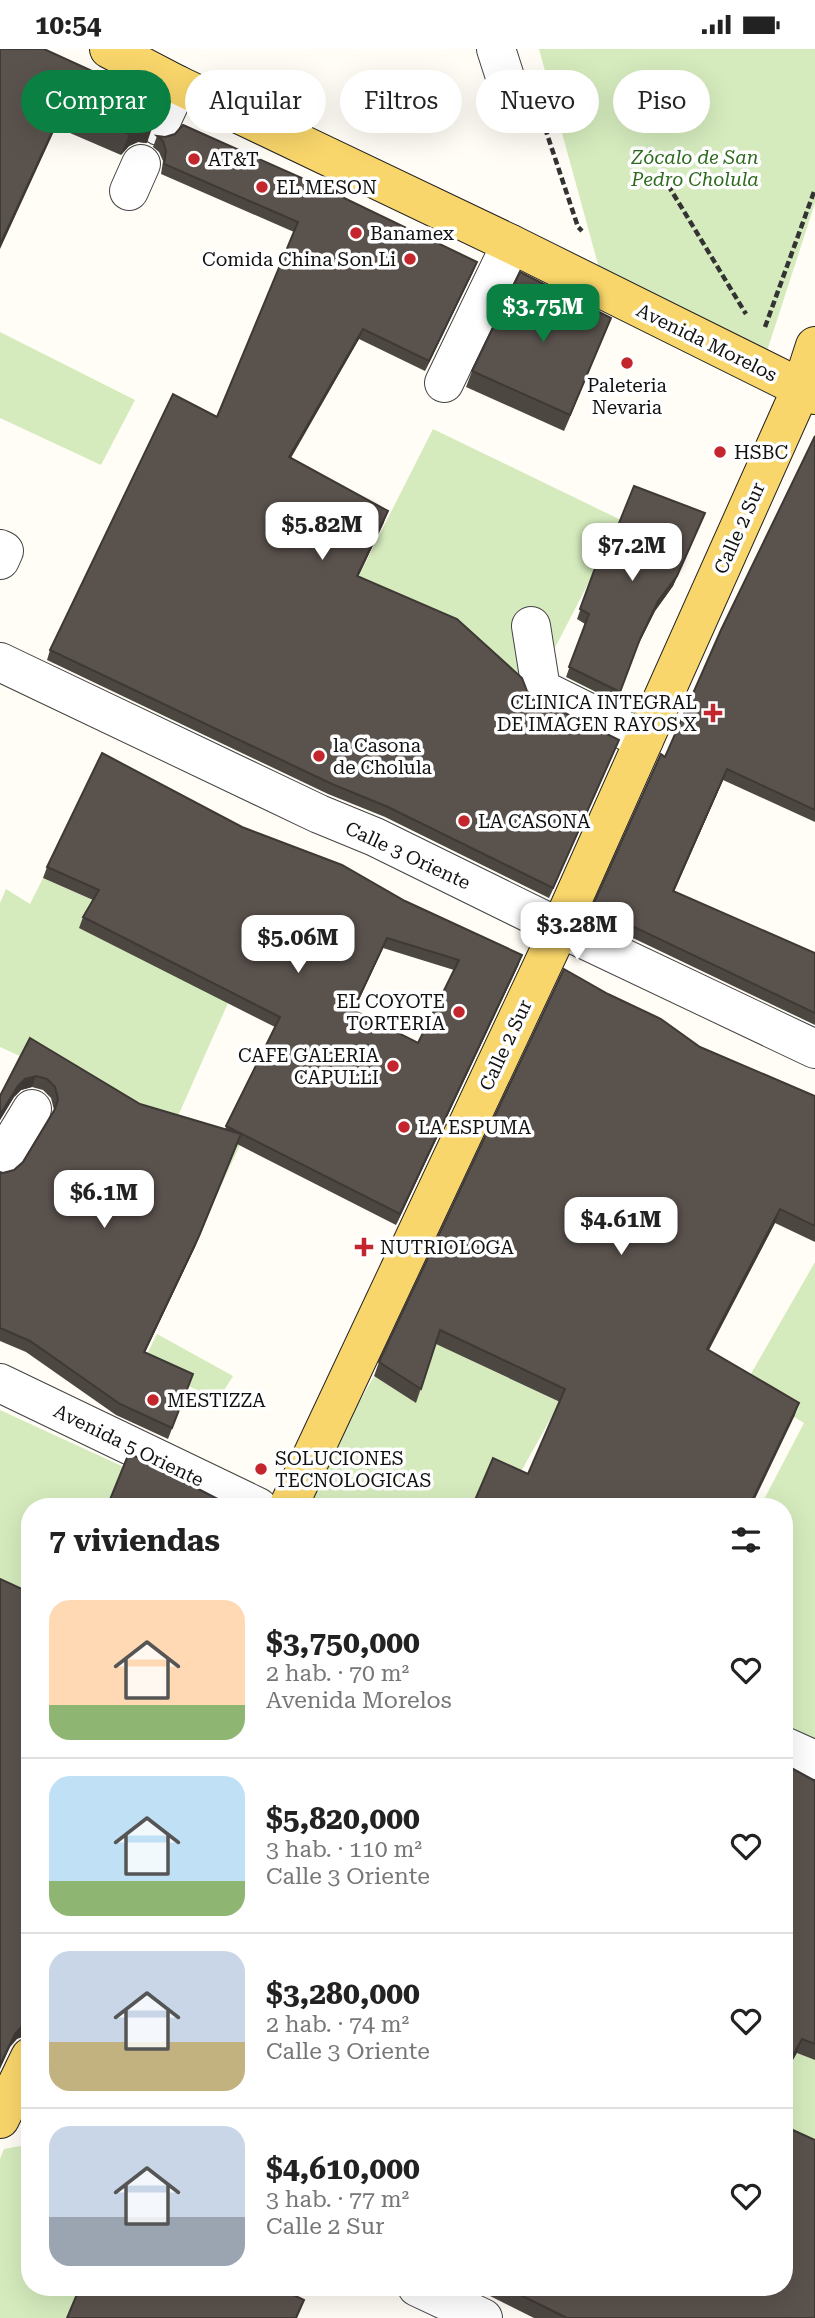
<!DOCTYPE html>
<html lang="es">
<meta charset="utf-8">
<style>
:root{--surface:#fff;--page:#f2f2f2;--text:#222;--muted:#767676;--line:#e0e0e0;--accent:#0b8043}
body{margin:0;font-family:"Roboto Serif",serif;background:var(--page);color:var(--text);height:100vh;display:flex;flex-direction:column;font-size:26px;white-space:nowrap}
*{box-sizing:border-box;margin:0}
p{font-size:23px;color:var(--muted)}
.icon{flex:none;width:38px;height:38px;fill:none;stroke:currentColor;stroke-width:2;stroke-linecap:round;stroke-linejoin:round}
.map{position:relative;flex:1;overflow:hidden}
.drawer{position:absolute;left:21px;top:1449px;width:772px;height:798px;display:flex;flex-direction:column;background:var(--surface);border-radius:28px;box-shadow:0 7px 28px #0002}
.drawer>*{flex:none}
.hud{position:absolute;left:21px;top:21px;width:774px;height:63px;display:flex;gap:14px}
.price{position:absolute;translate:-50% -60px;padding:0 16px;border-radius:14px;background:#fff;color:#222;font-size:23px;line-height:46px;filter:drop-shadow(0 2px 4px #0008)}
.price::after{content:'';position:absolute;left:50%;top:42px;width:21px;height:16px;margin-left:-10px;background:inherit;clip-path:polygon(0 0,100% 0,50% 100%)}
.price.active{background:var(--accent);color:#fff}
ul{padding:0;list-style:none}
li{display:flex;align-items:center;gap:21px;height:175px;padding:0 28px}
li+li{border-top:2px solid var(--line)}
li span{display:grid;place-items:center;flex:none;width:196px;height:140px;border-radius:21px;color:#555}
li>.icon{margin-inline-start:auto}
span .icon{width:84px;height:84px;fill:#fffc;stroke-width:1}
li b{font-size:30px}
h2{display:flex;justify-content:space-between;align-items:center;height:84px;padding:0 28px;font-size:30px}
.pill{padding:0 24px;border-radius:32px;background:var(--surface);box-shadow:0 7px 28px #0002;font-size:24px;line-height:63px}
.pill.active{background:var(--accent);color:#fff}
.status{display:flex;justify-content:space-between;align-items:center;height:49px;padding:0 35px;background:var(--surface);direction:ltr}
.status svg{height:19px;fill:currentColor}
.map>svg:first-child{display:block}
</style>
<div class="status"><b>10:54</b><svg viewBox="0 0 49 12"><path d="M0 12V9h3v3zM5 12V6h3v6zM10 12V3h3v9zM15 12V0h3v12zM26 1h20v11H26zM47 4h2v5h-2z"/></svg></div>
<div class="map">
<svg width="815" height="2269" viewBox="0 0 815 2269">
<rect width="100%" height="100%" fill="#fffdf5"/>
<g fill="#d5ebbd">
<polygon points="539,0 815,0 815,154 767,302 599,219"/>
<polygon points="0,283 135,351 101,416 0,369"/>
<polygon points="433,380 621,471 529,649 353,538"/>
<polygon points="43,829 95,852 228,954 178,1067 240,1096 215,1150 172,1076 0,998 0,854 6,840 30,855"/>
<polygon points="815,1213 815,1690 784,1674 784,1458 760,1458 804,1374 744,1337"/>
<polygon points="157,1285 233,1327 218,1351 142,1315"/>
<polygon points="435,1294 560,1353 514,1435 473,1458 325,1458 306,1448 374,1327 416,1354"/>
<polygon points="0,1361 124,1418 108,1458 30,1458 30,1538 21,1555 0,1546"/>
<polygon points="797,2004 815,2011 815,2106 784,2092 784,2028"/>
<polygon points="20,2097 30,2102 30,2238 80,2238 67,2269 0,2269 0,2110 4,2100"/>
</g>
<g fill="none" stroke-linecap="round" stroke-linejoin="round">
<g stroke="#444" stroke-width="40">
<g id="minor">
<polyline points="496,0 514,56"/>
<polyline points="159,77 178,36"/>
<polyline points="129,142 141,115"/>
<polyline points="444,334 511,195"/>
<polyline points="0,500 4,502 0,511"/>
<polyline points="531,577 541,640 644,691"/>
<polyline points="0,613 319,765 375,788 560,879 815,1000"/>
<polyline points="0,1113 32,1060"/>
<polyline points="0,1334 258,1458"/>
<polyline points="784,1697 815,1711"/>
<polyline points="417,2238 483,2269"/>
</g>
</g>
<g stroke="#222" stroke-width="40">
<g id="major">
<polyline points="109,0 178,36 511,195 815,346"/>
<polyline points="288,1458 560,879 801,340 815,297"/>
<polyline points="0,2070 30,2008"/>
</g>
</g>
<g stroke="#333" stroke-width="4.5" stroke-dasharray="7 3.5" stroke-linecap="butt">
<polyline points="545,79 578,178 582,182"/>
<polyline points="668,136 746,265"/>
<polyline points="765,278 815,140"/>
</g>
<use href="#minor" stroke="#fff" stroke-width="38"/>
<use href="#major" stroke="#f9d66b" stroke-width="38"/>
</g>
<g fill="#4d4742" fill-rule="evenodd">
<polygon points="0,0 145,59 147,94 138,93 129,97 121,106 56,78"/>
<polygon points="157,87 477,213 473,223 425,322 359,290 291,409 384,473 358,528 527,642 535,649 615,701 549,849 385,768 328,745 47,611 50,601 217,368 294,183 161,125 163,112 159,103 153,98"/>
<polygon points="611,269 564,382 466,338 472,322"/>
<polygon points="815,387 815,773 723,731 674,843 815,904 815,976 589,868 592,858 665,708"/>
<polygon points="705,464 673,537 655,562 636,600 616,653 566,628 585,575 577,570 594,522"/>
<path d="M 242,778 L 522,906 L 518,917 L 396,1176 L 237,1095 L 195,1198 L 145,1303 L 193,1325 L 168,1390 L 116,1366 L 26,1303 L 0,1292 L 0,1123 L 3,1124 L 14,1121 L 23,1113 L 54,1061 L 51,1049 L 43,1041 L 32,1038 L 21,1041 L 14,1048 L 0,1071 L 0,1047 L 30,989 L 140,1055 L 225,1080 L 275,978 L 79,879 L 83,868 L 93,851 L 43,829 L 47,818 ZM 383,899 L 454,921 L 418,994 L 354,961 Z"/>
<polygon points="700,998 815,1047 815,1193 775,1174 709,1301 799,1354 794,1368 528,1425 560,1353 436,1295 416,1354 374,1327 379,1313"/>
<polygon points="815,1732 815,2011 797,2004"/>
<polygon points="472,2238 784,2238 815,2269 534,2269"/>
</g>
<g fill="#3f3936">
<polygon points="64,57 56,78 0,200 0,196"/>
<polygon points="146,72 154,73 147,94 138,93 129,97 121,106 129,85 136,76"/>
<polygon points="477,213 473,223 425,322 429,312"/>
<polygon points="611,269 605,284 564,382 570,366"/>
<polygon points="363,280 359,290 285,418 289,408"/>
<polygon points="388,462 384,473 353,538 357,527"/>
<polygon points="705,464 673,537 655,562 636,600 616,653 640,590 658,552"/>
<polygon points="619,691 615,701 549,849 553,839"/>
<polygon points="727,720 723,731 669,853 673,842"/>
<polygon points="387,889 383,899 349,972 353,961"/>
<polygon points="522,906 518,917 396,1176 400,1165"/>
<polygon points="36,1027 32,1038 21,1041 14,1048 0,1071 0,1066 18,1037 25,1030"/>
<polygon points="237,1096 195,1198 140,1314 144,1303"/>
<polygon points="780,1160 775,1174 702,1313 707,1300"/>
<polygon points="799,1354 794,1368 751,1458 749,1458"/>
<polygon points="30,1974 30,1981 28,1986 17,1990 10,1998 0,2020 0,2016 15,1985 22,1977"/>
<polygon points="802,1990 797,2004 784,2027 784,2022"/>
</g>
<g fill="#5a524d" stroke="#3f3936" stroke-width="2" fill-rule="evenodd">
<polygon points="0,0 44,0 147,47 145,59 148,68 154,73 146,72 136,76 129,85 64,57 0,196"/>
<polygon points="183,76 315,135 477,213 429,312 363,280 289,408 388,462 357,527 457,570 522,629 527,642 535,649 619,691 553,839 388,758 332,735 50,601 173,345 217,368 298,173 164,115 166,102 163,92 157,87 165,88 175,85"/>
<polygon points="520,223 611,269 570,366 472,322"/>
<polygon points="815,387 815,761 727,720 673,842 815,904 815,964 592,858 661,705 665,708 721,581"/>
<polygon points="634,437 705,464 677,527 658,552 640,590 620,643 569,618 589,565 580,560 594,522 613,489"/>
<path d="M 102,704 L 242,778 L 342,816 L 405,852 L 522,906 L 400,1165 L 226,1077 L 280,968 L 83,868 L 99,841 L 47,818 ZM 387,889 L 459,911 L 418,994 L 353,961 Z"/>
<polygon points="564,920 608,945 661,970 700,998 815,1047 815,1177 780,1160 707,1300 799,1354 749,1458 472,1458 493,1409 528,1425 565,1340 440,1281 421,1340 379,1313"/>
<polygon points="30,989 140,1055 241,1085 199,1187 144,1303 193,1325 172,1379 120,1355 30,1292 0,1279 0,1123 3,1124 14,1121 23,1113 55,1060 58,1050 55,1038 47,1030 36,1027 25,1030 18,1037 0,1066 0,1047"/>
<polygon points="129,1404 233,1458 107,1458"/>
<polygon points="0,1530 26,1542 30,1534 30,1974 22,1977 15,1985 0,2016"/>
<polygon points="784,1715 815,1732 815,1995 802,1990 784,2022"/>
<polygon points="784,2077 815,2091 815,2269 567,2269 504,2238 784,2238"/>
<polygon points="80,2238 277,2238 304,2251 296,2269 67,2269"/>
</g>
<g fill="#c4262e" stroke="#fff" stroke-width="2.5">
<circle cx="194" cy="110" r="7"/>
<circle cx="262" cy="138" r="7"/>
<circle cx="356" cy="184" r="7"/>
<circle cx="410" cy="210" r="7"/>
<circle cx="627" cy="314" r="7"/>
<circle cx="720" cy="403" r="7"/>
<path d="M709.5 653.5h7v7h7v7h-7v7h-7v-7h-7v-7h7z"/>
<circle cx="319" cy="707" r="7"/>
<circle cx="464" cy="772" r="7"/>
<circle cx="459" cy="963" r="7"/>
<circle cx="393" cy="1017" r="7"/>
<circle cx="404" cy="1078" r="7"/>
<path d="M360.5 1187.5h7v7h7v7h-7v7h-7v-7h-7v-7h7z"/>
<circle cx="153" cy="1351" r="7"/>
<circle cx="261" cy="1420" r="7"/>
</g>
<g text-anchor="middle" stroke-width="7" stroke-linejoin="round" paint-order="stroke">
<g font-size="19" font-style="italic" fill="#2f6b1f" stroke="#fff">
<text x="695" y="115">Zócalo de San<tspan x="695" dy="22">Pedro Cholula</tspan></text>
</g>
<g font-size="19" fill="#111" stroke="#fff" text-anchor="start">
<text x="208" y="117">AT&amp;T</text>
<text x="276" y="145">EL MESON</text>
<text x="370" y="191">Banamex</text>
<text x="396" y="217" text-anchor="end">Comida China Son Li</text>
<text x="627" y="343" text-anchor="middle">Paleteria<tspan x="627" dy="22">Nevaria</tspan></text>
<text x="734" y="410">HSBC</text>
<text x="697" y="660" text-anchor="end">CLINICA INTEGRAL<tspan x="697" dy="22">DE IMAGEN RAYOS X</tspan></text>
<text x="333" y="703">la Casona<tspan x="333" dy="22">de Cholula</tspan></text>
<text x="478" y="779">LA CASONA</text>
<text x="445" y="959" text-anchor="end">EL COYOTE<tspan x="445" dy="22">TORTERIA</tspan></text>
<text x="379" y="1013" text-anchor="end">CAFE GALERIA<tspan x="379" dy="22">CAPULLI</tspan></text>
<text x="418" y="1085">LA ESPUMA</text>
<text x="380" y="1205">NUTRIOLOGA</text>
<text x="167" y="1358">MESTIZZA</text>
<text x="275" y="1416">SOLUCIONES<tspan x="275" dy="22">TECNOLOGICAS</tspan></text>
</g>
<g font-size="19" fill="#111" stroke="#fff">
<text transform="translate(707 293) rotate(26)" y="7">Avenida Morelos</text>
<text transform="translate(739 479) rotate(-66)" y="7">Calle 2 Sur</text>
<text transform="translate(408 806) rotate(25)" y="7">Calle 3 Oriente</text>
<text transform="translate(505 996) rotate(-65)" y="7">Calle 2 Sur</text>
<text transform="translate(129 1396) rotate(26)" y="7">Avenida 5 Oriente</text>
</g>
</g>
</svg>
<b class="price active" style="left:543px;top:295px">$3.75M</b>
<b class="price" style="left:322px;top:513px">$5.82M</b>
<b class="price" style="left:632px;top:534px">$7.2M</b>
<b class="price" style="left:577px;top:913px">$3.28M</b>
<b class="price" style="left:298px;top:926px">$5.06M</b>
<b class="price" style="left:104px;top:1181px">$6.1M</b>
<b class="price" style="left:621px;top:1208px">$4.61M</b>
<div class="hud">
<a class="pill active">Comprar</a>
<a class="pill">Alquilar</a>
<a class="pill">Filtros</a>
<a class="pill">Nuevo</a>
<a class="pill">Piso</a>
</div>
<section class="drawer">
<h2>7 viviendas<svg class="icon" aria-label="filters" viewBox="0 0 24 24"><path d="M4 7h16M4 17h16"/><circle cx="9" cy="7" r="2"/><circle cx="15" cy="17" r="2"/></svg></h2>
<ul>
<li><span style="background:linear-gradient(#ffd9b3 75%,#8fb573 0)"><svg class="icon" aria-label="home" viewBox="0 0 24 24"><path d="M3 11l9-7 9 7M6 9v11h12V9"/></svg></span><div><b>$3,750,000</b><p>2 hab. · 70 m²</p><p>Avenida Morelos</p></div><svg class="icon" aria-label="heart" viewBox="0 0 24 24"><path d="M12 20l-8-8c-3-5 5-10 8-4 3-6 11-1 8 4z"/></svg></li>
<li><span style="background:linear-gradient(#bfe0f5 75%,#8fb573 0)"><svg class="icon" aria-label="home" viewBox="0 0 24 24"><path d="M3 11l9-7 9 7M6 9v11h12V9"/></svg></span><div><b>$5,820,000</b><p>3 hab. · 110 m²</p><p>Calle 3 Oriente</p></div><svg class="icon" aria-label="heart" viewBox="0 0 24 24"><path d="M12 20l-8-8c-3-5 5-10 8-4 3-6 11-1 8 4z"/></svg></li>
<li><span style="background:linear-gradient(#c9d6e8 65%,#c2b280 0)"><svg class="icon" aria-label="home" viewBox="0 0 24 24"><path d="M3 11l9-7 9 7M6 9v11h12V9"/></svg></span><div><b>$3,280,000</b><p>2 hab. · 74 m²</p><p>Calle 3 Oriente</p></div><svg class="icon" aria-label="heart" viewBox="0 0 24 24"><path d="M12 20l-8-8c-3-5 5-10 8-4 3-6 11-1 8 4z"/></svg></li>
<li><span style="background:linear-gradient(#c9d6e8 65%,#9aa5b1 0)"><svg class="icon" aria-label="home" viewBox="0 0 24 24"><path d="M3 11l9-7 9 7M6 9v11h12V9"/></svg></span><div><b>$4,610,000</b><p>3 hab. · 77 m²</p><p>Calle 2 Sur</p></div><svg class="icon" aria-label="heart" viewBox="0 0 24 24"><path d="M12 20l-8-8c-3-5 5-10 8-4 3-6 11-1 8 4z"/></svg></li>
</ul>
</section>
</div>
